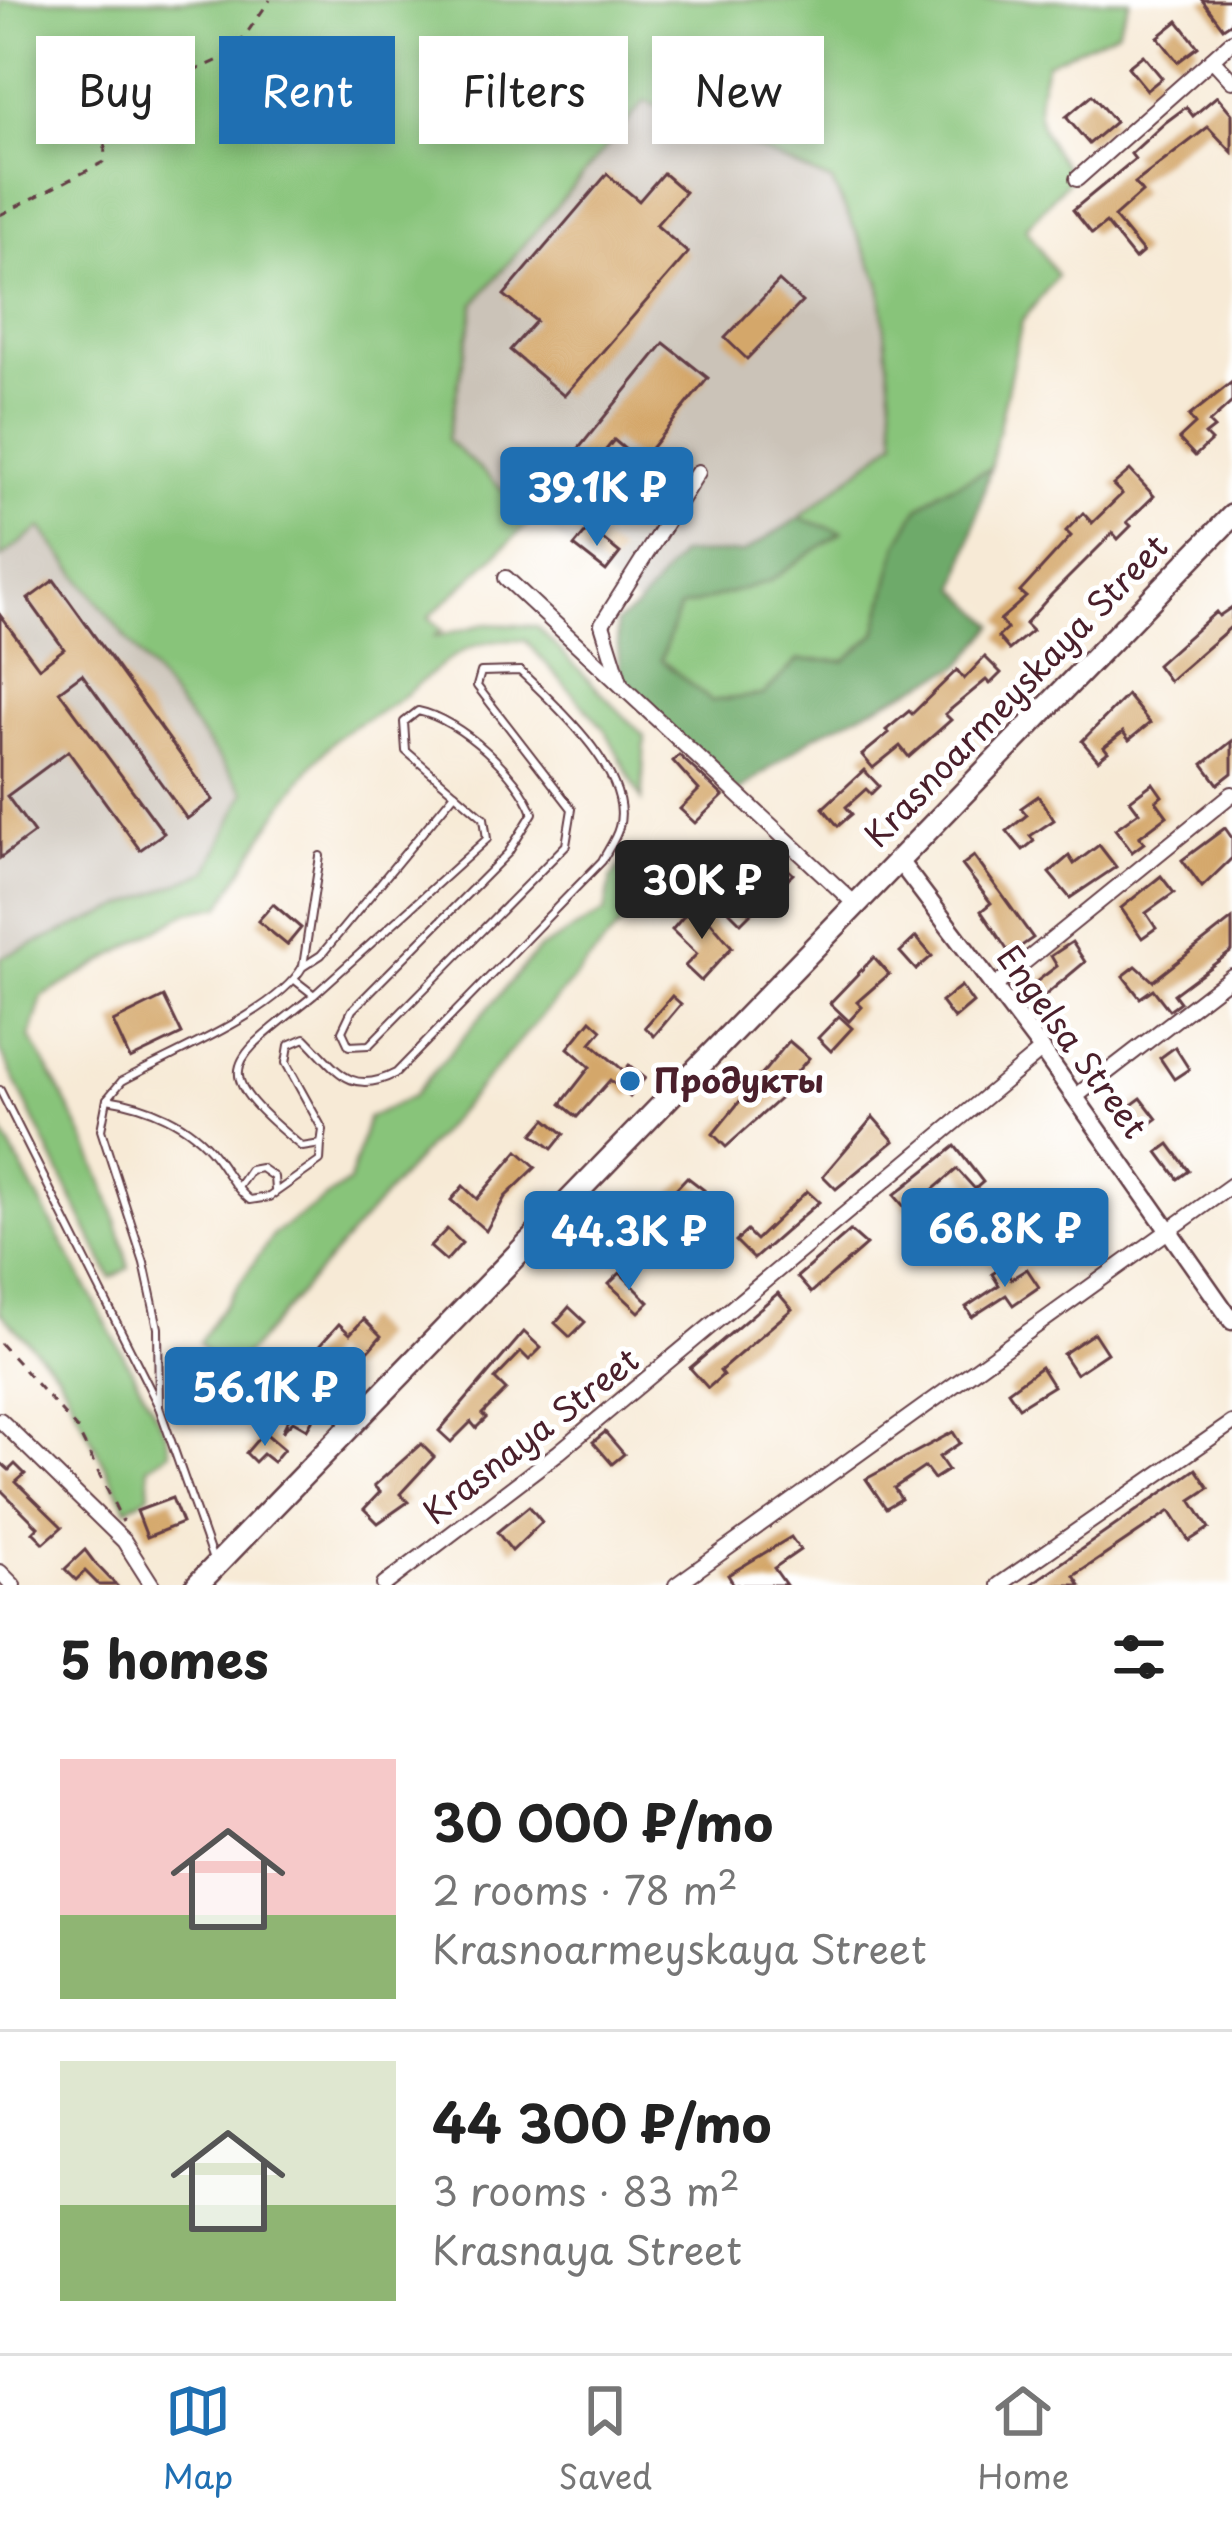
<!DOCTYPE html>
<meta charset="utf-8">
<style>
:root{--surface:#fff;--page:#f6f6f6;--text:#222;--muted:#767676;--line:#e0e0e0;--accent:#1f6fb2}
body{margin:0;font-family:"Playpen Sans",sans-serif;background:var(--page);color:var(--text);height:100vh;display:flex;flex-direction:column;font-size:45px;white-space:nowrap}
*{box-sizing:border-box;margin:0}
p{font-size:39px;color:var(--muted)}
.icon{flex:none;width:66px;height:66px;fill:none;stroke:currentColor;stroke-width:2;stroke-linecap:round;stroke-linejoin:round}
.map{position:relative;height:1585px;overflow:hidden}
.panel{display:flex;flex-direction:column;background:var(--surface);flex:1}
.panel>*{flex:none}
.banner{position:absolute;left:36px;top:36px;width:1161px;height:108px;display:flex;gap:24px}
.price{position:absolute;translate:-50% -102px;padding:0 27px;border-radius:12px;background:var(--accent);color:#fff;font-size:39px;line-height:78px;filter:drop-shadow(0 3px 6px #0008)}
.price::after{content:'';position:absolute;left:50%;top:72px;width:36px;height:27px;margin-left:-18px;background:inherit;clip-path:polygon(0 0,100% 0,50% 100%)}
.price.selected{background:#222;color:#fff}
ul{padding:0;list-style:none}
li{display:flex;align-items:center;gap:36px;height:300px;padding:0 60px}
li+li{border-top:3px solid var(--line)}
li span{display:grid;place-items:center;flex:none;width:336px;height:240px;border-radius:0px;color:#555}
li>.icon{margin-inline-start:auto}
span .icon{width:144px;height:144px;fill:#fffc;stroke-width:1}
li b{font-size:51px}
h2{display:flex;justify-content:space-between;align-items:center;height:144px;padding:0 60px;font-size:51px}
.pill{padding:0 42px;border-radius:0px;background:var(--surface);box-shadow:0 6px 18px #0003;font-size:42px;line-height:108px}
.pill.selected{background:var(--accent);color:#fff}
.tab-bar{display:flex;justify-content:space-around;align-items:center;height:168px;border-top:3px solid var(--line);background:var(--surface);font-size:33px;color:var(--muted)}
.tab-bar a{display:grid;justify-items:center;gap:6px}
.tab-bar .selected{color:var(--accent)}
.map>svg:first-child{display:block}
</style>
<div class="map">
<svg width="1232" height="1585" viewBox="0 0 1232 1585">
<rect width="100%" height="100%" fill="#fff"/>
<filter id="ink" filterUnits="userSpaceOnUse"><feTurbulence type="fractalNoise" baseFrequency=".00833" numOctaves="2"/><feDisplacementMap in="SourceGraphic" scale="24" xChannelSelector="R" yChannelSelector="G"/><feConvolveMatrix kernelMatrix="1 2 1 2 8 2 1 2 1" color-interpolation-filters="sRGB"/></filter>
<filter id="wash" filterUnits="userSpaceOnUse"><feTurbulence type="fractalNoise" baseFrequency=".004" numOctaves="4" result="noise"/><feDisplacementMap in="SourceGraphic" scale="48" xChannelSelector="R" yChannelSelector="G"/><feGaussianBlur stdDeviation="2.7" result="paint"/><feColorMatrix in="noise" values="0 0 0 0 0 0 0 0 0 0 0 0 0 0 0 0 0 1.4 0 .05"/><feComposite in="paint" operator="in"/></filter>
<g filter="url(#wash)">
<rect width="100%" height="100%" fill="#f7ead6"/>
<g fill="#cbc3b8">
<polygon points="645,101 832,182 880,282 896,440 799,518 743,553 680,554 638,607 447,440 475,303"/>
<polygon points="40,527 245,792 209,871 0,958 0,558"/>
</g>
<g fill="#88c47a" stroke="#697252" stroke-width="3">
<path d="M 0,0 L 1130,0 L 1117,31 L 1047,63 C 1029,119 1039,130 1072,176 L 1026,228 L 1057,276 L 1022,321 L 990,469 L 940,491 L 898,545 L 876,634 L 845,661 L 798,660 L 763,695 L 711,701 L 661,660 L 679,608 L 770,581 L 840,533 L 799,518 L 896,440 L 880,282 L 832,182 L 645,101 L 475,303 L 447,440 L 535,518 L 429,617 L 442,630 L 433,637 L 485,624 L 536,626 L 645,737 L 642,800 L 606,731 L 526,641 C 460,634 441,670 391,705 C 374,717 351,725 336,739 C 296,777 250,857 221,906 L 188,912 L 42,997 L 30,1037 C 74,1113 110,1182 129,1268 L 111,1278 L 0,1050 L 0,958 L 208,871 L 245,792 L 41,528 L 0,558 Z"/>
<polygon points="634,851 673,865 251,1349 222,1375 199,1342 274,1234 349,1182 368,1118 413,1096 538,950 605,912 611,878"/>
<polygon points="0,1128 166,1433 170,1452 148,1466 150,1494 127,1509 57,1372 0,1312"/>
</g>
<polygon fill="#6eaa6a" stroke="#5c644a" stroke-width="3" points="990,469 957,588 995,625 962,665 814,736 735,794 621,686 616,623 638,607 680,554 743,553 799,518 842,532 770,581 679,608 661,660 711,701 763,695 798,660 845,661 876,634 898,544 919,507 940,491"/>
<g id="blocks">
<g fill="#d4a76b">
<polygon points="1202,0 1232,0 1232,22 1223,28"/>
<polygon points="1178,21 1198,47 1178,62 1158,37"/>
<polygon points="1143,55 1162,78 1147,90 1128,67"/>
<polygon points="1092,95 1115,122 1089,144 1066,117"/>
<polygon points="1217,96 1232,114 1232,152 1208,127 1135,183 1142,192 1114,217 1143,252 1135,259 1106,223 1092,234 1073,210 1135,159 1131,154 1166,122 1186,107 1193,116"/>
<polygon points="663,173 685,192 656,225 688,253 564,396 510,350 536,321 504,295 607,174 639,201"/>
<polygon points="779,281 802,302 747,359 725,338"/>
<polygon points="664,343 708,378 640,462 614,440 584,477 567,463"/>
<polygon points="1232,382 1232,402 1209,423 1214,428 1205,435 1211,441 1195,456 1179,439 1195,424 1189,416"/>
<polygon points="1130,470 1154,496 1127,522 1131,526 1118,539 1113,533 1051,595 1025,624 1032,631 1009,650 998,637 1007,629 1000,620 1026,597 1020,592 1071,536 1066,531 1083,513 1092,523 1122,494 1113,485"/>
<polygon points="589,528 620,553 606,571 574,546"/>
<polygon points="54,580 213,800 187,819 82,674 59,691 164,833 140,850 68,751 7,796 34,833 0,858 0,615 39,668 64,649 28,599"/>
<polygon points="1232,607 1232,626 1169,681 1157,665 1216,612 1219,616"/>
<polygon points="985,657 1001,673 990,684 986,680 945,714 951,720 909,757 900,746 873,768 862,755 889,733 886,730 909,711 912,714 957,670 964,679"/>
<polygon points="1127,695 1150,723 1129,740 1123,732 1104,747 1108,752 1098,760 1082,741"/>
<polygon points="1232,741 1232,773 1218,784 1203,764"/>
<polygon points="679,755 723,796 695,823 680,809 699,790 673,761"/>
<polygon points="864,770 879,786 871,794 866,789 846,807 852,814 838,826 823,808"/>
<polygon points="1153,783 1162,796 1156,801 1167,816 1139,837 1144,843 1132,852 1115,829 1139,812 1130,800"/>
<polygon points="1038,796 1054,820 1030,836 1034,841 1023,850 1007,831 1027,815 1021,808"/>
<polygon points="1225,828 1232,838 1232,858 1202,887 1182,860"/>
<polygon points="1099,845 1116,867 1070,898 1049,873 1069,856 1074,864"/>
<polygon points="974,856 1033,938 1010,954 981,911 991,903 962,865"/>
<polygon points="775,857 793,874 774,892 757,875"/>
<polygon points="1161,876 1174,893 1146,913 1156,928 1142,938 1121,908"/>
<polygon points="734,891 753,911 741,923 721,903"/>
<polygon points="695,903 732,947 701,981 685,966 697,954 672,930"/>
<polygon points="273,904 301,928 287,945 258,921"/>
<polygon points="1232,919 1232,951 1174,994 1180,1002 1169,1010 1153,989 1140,998 1123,976 1136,966 1153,981"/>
<polygon points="916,937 932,956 916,970 900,952"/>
<polygon points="1072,942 1085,962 1042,998 1032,985 1057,966 1051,956"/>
<polygon points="874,957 889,974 857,1002 862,1007 849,1021 830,1003"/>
<polygon points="961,986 973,1003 954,1019 941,1002"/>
<polygon points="672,996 681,1004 654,1036 645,1027"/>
<polygon points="164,997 182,1034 130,1059 113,1022"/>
<polygon points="839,1016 852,1028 831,1051 818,1038"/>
<polygon points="591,1020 602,1030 591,1043 624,1071 629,1065 645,1078 630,1097 610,1080 577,1117 561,1104 590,1067 568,1048"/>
<polygon points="789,1041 809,1058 789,1081 795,1085 726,1147 713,1134"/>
<polygon points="1175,1047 1189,1069 1174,1079 1160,1058"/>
<polygon points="1141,1098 1157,1119 1138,1133 1122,1112"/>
<polygon points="873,1117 894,1141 836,1189 823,1176"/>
<polygon points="546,1119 564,1134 552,1149 533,1134"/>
<polygon points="1169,1144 1189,1171 1178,1179 1158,1152"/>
<polygon points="955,1146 983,1182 975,1189 957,1169 908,1211 894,1195"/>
<polygon points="518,1151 536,1167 505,1197 486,1231 451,1200 463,1186 477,1199"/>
<polygon points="687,1177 704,1190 670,1229 653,1213"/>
<polygon points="807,1191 819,1202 754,1259 736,1241 747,1231 756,1240"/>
<polygon points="447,1229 462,1243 446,1261 430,1247"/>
<polygon points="850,1231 866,1245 811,1293 797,1277"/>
<polygon points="1003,1267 1011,1279 1027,1269 1039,1287 1013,1305 1006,1295 972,1317 966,1307 999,1285 992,1274"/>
<polygon points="620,1273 649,1302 639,1312 609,1284"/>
<polygon points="778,1293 792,1309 720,1371 723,1375 708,1388 690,1368"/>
<polygon points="569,1307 585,1322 570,1337 555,1323"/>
<polygon points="364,1319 381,1336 351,1371 329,1352 316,1370 305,1362 339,1324 350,1334"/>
<polygon points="524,1332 541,1348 529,1360 521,1352 495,1379 506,1390 482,1414 486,1418 476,1428 471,1422 451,1442 439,1431"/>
<polygon points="1094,1333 1107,1353 1076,1374 1063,1354"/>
<polygon points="1041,1367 1053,1386 1019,1407 1008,1391"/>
<polygon points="308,1380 321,1392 303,1411 314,1417 307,1429 293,1421 282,1432"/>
<polygon points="264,1432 284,1449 273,1462 263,1454 255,1462 246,1453"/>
<polygon points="605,1432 624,1454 612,1464 593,1442"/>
<polygon points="953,1432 960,1443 939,1457 948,1470 934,1479 925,1467 894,1488 901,1499 886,1508 866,1479"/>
<polygon points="421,1444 434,1457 400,1494 408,1502 378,1523 364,1509 380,1492 374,1486"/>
<polygon points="0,1462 9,1470 15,1464 25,1474 16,1482 62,1527 44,1543 33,1532 38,1527 0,1489"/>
<polygon points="1196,1469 1209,1488 1191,1500 1209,1528 1189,1541 1170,1511 1074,1576 1080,1585 1030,1585"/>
<polygon points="172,1498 182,1523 147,1537 137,1511"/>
<polygon points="529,1506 542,1522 512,1551 497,1532"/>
<polygon points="791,1537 800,1550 774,1568 786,1585 734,1585 728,1575"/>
<polygon points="85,1550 94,1562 116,1585 99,1585 85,1571 76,1580 65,1569"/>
</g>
</g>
</g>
<g filter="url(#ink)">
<use href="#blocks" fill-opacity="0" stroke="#643d45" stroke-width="3"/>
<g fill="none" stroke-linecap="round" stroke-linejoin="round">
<g stroke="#643d45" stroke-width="10">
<g id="service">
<polyline points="304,966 321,955 455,793"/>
<path d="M 296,981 L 314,995 C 227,1065 206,1068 302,1147 L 321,1144 L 323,1130 L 286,1063 L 289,1045 L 305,1038 C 337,1070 350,1097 396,1073 L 602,861 C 607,851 616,839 619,827 C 634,775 555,704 520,671 L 481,672 L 477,686 L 572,809 L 566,845 L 369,1045 L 349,1046 L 342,1031 L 352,1010 L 508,853 L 533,813 C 519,774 459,719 418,711 L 404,722 L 406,751 L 484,818 L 487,839 L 314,995"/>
<polyline points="0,1090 159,1407 213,1560"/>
<path d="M 107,1099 C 147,1105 189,1122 215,1156 C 226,1170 236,1190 250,1200 L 269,1197 L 320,1161 L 321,1144"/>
<polyline points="239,1186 250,1170 261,1168 274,1177 275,1190"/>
<path d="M 159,1407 L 158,1328 L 144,1263 L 101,1130 L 107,1099 L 122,1081 C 171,1054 279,1011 303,966 L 320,856"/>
</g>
</g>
<g stroke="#643d45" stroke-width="18">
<g id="minor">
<polyline points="1212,59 1232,41"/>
<polyline points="1077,179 1212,59 1232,81"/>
<polyline points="506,578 854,903"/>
<polyline points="620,682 602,624 698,472"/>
<polyline points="995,986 1232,794"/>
<polyline points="1075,1097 1232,976"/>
<polyline points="0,1420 124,1541 152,1585"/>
<polyline points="0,1572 13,1585"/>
<polyline points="384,1585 559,1452 1042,1050"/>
<polyline points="676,1585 1232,1185"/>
<polyline points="999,1585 1232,1423"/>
</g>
</g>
<g stroke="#643d45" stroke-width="21">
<polyline id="tertiary" points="899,861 1042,1050 1232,1321"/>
</g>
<g stroke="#643d45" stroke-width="26">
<polyline id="primary" points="197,1585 1232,516"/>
</g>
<g stroke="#643d45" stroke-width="3" stroke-dasharray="9 9" stroke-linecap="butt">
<polyline points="0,215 104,162 106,133 172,81 232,54 270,0"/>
<polyline points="0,1343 77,1429 123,1522"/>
</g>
<use href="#service" stroke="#fff" stroke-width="6"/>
<use href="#minor" stroke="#fff" stroke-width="14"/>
<use href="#tertiary" stroke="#fff" stroke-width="16"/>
<use href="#primary" stroke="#fff" stroke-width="21"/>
</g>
</g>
<circle fill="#1f6fb2" stroke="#fff" stroke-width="4.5" cx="630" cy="1081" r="12"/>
<g text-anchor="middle" stroke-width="10" stroke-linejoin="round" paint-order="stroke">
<g font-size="33" fill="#4a1f2b" stroke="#fff">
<text transform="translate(1016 691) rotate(-46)" y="12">Krasnoarmeyskaya Street</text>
<text transform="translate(1072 1042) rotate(54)" y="12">Engelsa Street</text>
<text transform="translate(531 1436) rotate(-38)" y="12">Krasnaya Street</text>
</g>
<g font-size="33" font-weight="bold" fill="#4a1f2b" stroke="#fff" text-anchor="start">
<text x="654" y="1093">Продукты</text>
</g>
</g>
</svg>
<b class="price" style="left:597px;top:549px">39.1K ₽</b>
<b class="price selected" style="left:702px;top:942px">30K ₽</b>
<b class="price" style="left:1005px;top:1290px">66.8K ₽</b>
<b class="price" style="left:629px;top:1293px">44.3K ₽</b>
<b class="price" style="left:265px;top:1449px">56.1K ₽</b>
<div class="banner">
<a class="pill">Buy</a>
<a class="pill selected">Rent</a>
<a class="pill">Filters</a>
<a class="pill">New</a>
</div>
</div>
<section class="panel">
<h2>5 homes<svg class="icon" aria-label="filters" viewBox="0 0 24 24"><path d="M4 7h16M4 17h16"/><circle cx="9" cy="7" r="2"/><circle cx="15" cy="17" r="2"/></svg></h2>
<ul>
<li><span style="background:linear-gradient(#f6c9c9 65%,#8fb573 0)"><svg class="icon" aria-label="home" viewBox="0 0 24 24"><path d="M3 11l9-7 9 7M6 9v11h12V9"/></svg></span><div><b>30 000 ₽/mo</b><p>2 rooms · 78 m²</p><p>Krasnoarmeyskaya Street</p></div></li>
<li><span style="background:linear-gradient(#dfe7d0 60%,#8fb573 0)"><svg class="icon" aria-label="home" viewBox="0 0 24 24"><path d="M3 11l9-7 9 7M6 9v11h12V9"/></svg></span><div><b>44 300 ₽/mo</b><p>3 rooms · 83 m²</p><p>Krasnaya Street</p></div></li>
</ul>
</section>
<nav class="tab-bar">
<a class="selected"><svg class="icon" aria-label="map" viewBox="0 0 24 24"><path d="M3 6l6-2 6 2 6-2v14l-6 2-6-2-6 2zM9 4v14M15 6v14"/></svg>Map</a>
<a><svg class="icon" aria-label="saved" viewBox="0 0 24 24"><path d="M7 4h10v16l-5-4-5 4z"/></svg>Saved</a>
<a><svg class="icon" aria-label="home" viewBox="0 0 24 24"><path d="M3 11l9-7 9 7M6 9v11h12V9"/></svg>Home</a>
</nav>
